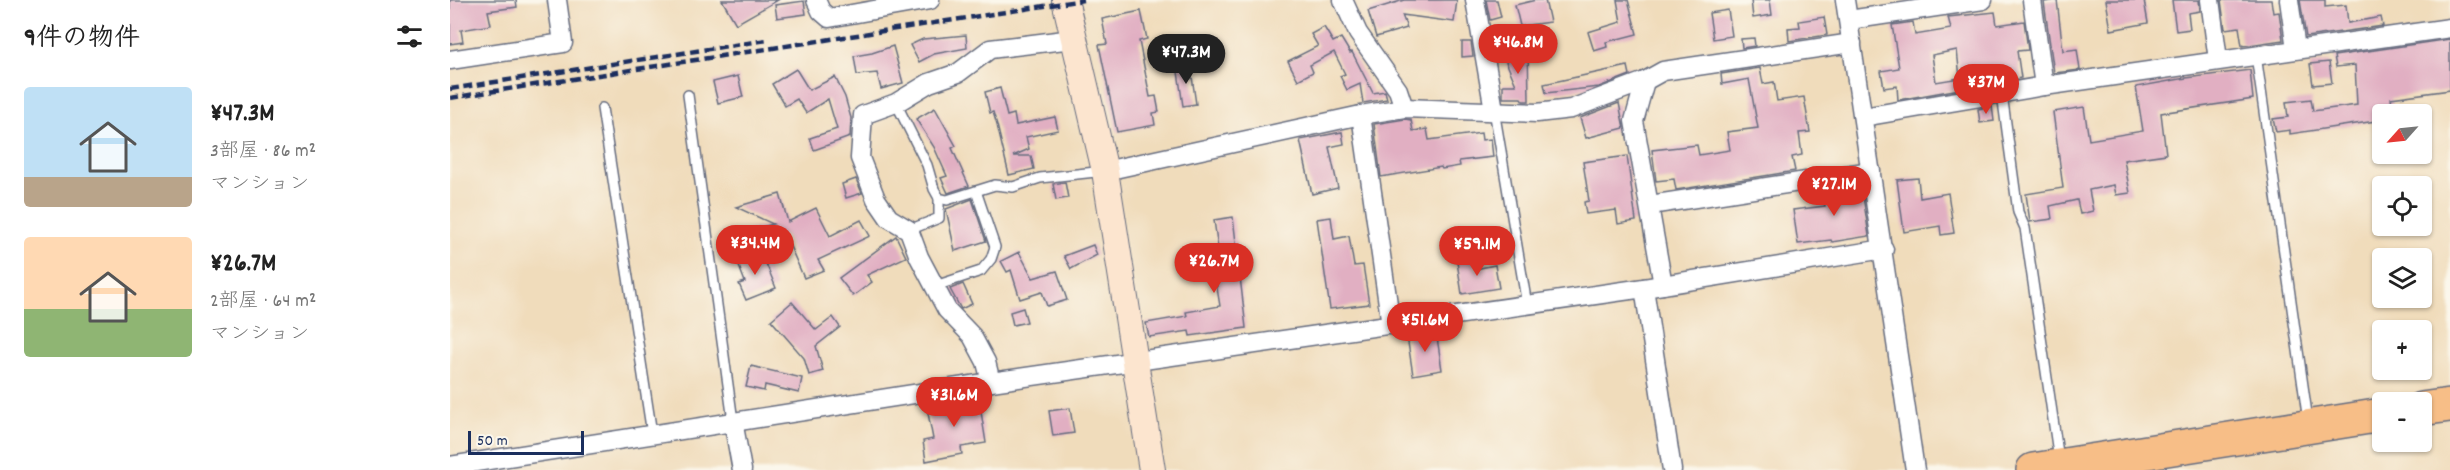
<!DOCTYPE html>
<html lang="ja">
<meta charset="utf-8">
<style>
:root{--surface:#fff;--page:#f2f2f2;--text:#222;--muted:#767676;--accent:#d93025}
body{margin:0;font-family:Dekko,"Klee One",sans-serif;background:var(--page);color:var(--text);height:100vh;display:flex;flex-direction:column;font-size:22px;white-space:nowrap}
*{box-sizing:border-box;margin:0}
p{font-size:20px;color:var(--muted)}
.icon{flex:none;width:33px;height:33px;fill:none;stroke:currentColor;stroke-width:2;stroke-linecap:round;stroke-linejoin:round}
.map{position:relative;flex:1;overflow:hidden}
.side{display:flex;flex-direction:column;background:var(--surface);width:450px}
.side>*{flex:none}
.needle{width:39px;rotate:243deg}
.tools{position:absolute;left:1922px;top:104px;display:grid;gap:12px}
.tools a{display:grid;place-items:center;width:60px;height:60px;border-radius:6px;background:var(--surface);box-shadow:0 2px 4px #0004;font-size:30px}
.scale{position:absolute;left:18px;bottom:15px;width:116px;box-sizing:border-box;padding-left:6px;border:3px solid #1b2f5e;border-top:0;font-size:16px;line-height:21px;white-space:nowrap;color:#1b2f5e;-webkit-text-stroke:4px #fbf7ec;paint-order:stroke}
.price{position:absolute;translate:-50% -51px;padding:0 14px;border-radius:21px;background:var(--accent);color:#fff;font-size:20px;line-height:39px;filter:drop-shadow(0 2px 3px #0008)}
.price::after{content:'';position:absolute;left:50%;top:36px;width:18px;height:14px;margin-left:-9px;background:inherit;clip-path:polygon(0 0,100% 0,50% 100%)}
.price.on{background:#222;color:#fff}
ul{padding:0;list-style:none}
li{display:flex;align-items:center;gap:18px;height:150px;padding:0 24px}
li span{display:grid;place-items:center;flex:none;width:168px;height:120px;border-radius:6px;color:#555}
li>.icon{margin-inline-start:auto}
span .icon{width:72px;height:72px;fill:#fffc;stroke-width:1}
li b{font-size:26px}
h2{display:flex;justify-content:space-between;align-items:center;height:72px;padding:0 24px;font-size:26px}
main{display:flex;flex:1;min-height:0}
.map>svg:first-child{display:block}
</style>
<main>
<section class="side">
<h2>9件の物件<svg class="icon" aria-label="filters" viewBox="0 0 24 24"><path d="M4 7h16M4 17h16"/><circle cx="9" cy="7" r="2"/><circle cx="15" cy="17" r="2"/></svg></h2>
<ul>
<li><span style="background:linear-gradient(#bfe0f5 75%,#b9a48a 0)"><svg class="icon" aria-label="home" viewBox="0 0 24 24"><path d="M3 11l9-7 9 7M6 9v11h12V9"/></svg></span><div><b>¥47.3M</b><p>3部屋 · 86 m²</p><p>マンション</p></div></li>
<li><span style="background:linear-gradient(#ffd9b3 60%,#8fb573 0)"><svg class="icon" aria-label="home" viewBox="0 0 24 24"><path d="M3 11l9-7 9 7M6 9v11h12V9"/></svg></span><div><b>¥26.7M</b><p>2部屋 · 64 m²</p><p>マンション</p></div></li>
</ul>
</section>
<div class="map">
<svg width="2000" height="470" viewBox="0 0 2000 470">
<rect width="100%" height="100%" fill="#fbf7ec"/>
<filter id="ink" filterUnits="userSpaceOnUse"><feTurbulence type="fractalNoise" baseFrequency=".0167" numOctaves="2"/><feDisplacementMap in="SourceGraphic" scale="12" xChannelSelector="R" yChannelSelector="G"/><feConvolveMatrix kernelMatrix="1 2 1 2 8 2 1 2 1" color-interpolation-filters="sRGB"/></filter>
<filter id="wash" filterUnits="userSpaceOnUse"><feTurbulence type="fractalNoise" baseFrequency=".008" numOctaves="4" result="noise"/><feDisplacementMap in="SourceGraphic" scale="24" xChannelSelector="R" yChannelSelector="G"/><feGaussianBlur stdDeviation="1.35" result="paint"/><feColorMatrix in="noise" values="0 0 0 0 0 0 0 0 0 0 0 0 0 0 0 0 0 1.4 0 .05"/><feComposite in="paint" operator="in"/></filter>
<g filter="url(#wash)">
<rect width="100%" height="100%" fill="#f0dcbb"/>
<g id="blocks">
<g fill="#e1afc2" fill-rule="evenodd">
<polygon points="0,0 66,0 67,7 38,11 41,25 11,30 13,42 0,44"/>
<polygon points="272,0 328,0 286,24"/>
<polygon points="954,0 1007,0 1004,22 952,15 957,28 926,37 918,11"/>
<polygon points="1036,0 1047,0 1051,17 1040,20"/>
<polygon points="1086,0 1095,0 1100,22 1070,26 1065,5"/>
<polygon points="1167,0 1178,0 1187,34 1156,42 1157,47 1144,51 1138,32 1171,22"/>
<polygon points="1301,0 1320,0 1322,15 1303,18"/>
<polygon points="1607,0 1613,51 1627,49 1630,70 1604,73 1594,2"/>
<polygon points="1656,0 1694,0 1698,23 1661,30"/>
<polygon points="1722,0 1749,0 1750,11 1738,13 1740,29 1726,31"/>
<polygon points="1771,0 1821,0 1823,13 1829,12 1833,40 1792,46 1789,27 1775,29"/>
<polygon points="1850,0 1875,0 1875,7 1896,5 1898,23 1931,17 1933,26 1856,37"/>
<polygon points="354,1 356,14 327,18 325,5"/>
<polygon points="1278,10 1282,36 1263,39 1259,13"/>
<polygon points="691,11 697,39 689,41 700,97 706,96 709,112 703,113 705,125 667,132 649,45 657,44 652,19"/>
<path d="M 1545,12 L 1547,25 L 1574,21 L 1578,50 L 1567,51 L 1571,78 L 1448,100 L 1447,86 L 1434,88 L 1431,71 L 1449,68 L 1442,25 L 1463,22 L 1465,35 L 1501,29 L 1498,17 ZM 1507,50 L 1510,78 L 1486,82 L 1482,55 Z"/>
<polygon points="1374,17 1377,35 1339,41 1338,28 1350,27 1349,21"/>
<polygon points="874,27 883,42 891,38 900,53 902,52 923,93 935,91 937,99 913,103 910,84 897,90 890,76 895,74 884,52 860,65 863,72 848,80 838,61 868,46 861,34"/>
<polygon points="516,35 517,48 484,54 469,62 460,45 473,39"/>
<polygon points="1304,38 1305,46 1292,48 1291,39"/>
<polygon points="2000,39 2000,90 1941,98 1944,114 1932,114 1932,120 1840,134 1840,130 1826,132 1823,119 1838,117 1836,102 1861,99 1863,111 1907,105 1905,65 1886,67 1884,56"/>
<polygon points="1012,42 1021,42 1023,56 1012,57"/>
<polygon points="443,46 453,83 431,89 427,73 407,75 404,56 422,53"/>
<polygon points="1078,46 1079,101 1073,101 1071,98 1053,98 1053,85 1066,85 1054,57"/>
<polygon points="1879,62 1882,83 1863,85 1860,64"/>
<polygon points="740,63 746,104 733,106 727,65"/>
<polygon points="1178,66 1180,75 1149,87 1096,93 1094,84"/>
<polygon points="1310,68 1313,84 1324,82 1327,101 1354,97 1360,132 1349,133 1352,155 1342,157 1345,171 1226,190 1224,179 1206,181 1202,150 1247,145 1249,155 1280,150 1277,132 1308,128 1299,79 1272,84 1271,74"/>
<polygon points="346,69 359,90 385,77 395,97 401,118 400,137 364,150 360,138 387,129 378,99 356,113 347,99 335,106 322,84"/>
<polygon points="1800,70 1803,99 1711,113 1716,154 1674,160 1680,193 1666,195 1664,185 1639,190 1643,211 1630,214 1627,200 1600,206 1602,219 1580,222 1576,194 1613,188 1603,112 1634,107 1639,140 1693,131 1686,87 1736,78"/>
<polygon points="288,76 293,97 268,103 263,82"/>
<polygon points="550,88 557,116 564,114 566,125 605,117 608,130 576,137 579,149 563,156 581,156 584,169 559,175 547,125 543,112 540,113 535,92"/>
<polygon points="1169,103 1174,128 1136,138 1130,118"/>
<polygon points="1542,106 1544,121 1530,123 1528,109"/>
<polygon points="485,108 506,146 502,148 519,186 498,193 491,178 497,176 484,147 466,119"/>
<polygon points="955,119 961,120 963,131 977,129 979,140 1031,133 1032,140 1041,139 1043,157 1009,161 1010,166 992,169 991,167 931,177 924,124"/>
<polygon points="892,132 894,144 879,147 888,188 862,194 850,140"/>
<polygon points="1177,156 1186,221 1168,224 1166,210 1136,214 1134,202 1139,201 1133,162"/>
<polygon points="1468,178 1470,198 1498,193 1504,233 1491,235 1490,226 1454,232 1447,180"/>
<polygon points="406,179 412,193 396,198 392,184"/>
<polygon points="615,182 618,198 606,200 603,184"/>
<polygon points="1411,184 1419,236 1382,242 1381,240 1348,244 1343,210 1375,206 1372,190"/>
<polygon points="330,194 338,222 366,208 380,236 411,220 420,236 368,260 374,270 354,278 335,235 300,245 296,231 323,224 286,207"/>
<polygon points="522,199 536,241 505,251 496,209"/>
<polygon points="783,217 796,328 740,336 739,331 699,337 696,323 737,316 736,312 770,306 763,264 770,263 764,220"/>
<polygon points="881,217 884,239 899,236 904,266 913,265 919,304 880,309 867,219"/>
<polygon points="446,236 456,257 417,275 422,282 403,296 389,278"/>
<polygon points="643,245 647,255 621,269 614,256"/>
<polygon points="311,251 326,288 296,300 289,284 295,282 287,261"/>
<polygon points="569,252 583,278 607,271 617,300 597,306 592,292 570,299 561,270 557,272 551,261"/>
<polygon points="1023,259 1025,269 1045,265 1049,288 1012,294 1007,262"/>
<polygon points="513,284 522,304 511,309 500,289"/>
<polygon points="342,302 366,330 383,317 390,327 366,346 373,371 359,375 354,358 321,320"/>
<polygon points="573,308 577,322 563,325 560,312"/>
<polygon points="986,331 992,370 963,375 957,336"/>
<polygon points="301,366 352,378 349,393 315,385 314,391 296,387"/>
<polygon points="529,399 536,443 511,447 512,454 476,461 473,441 483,439 476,403 501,400 501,403"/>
<polygon points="620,408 624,433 603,436 599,411"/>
</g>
</g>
</g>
<g filter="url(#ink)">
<use href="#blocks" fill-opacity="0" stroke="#666c7f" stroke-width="1.5"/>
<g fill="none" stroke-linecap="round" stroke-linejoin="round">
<g stroke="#666c7f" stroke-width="12">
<g id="lane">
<polyline points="1806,55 1858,421"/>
<polyline points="1552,94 1568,212 1575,228 1609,460"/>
<polyline points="238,95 283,421"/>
<polyline points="446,103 477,165 484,189 489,198 497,200 545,185 563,187 590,178 655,171"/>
<polyline points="152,108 202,434"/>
<polyline points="1044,110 1077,305"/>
<polyline points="459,230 489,218 489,198"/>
<polyline points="485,286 531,271 541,259 545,247 526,191"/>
</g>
</g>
<g stroke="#666c7f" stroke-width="21">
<g id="street">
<polyline points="366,0 371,11 379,18 480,0"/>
<polyline points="893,0 908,33 948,90 954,108"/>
<polyline points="1025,0 1044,110"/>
<polyline points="1395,0 1465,470"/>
<polyline points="1582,0 1594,86"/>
<polyline points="1760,0 1768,60"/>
<polyline points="1839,0 1846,49"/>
<polyline points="1399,20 1533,0"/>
<polyline points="0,60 113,43 107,0"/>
<polyline points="1195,81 1184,121 1213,285"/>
<polyline points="911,115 941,325"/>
<polyline points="1413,117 1594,86 2000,28"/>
<polyline points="655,171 911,115 954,108 1087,113 1121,109 1195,81 1213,71 1402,43"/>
<polyline points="1200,205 1421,171"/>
<polyline points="1194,288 1222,470"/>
<polyline points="541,382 536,362 522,336 497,310 469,257 459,230 439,218 426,199 410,158 413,115 446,103 479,83 508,73 540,49 623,39"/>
<polyline points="283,421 292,470"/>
<polyline points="0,466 541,382 1194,288 1434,249"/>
</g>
</g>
<g stroke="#666c7f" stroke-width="28">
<polyline id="secondary" points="615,0 655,171 702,470"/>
</g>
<g stroke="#666c7f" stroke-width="36">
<g id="highway">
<polyline points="1971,409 2000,405"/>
<polyline points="1583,470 1932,415"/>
</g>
</g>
<use href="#lane" stroke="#fff" stroke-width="9"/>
<use href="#street" stroke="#fff" stroke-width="18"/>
<use href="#secondary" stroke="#fce5cf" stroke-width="26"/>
<use href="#highway" stroke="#f7be87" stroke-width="33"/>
<g stroke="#1b2f5e" stroke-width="4.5" stroke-dasharray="9 4.5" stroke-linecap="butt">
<polyline points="0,89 317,40"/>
<polyline points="0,98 633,0"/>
</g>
</g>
</g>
</svg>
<div class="tools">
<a><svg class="needle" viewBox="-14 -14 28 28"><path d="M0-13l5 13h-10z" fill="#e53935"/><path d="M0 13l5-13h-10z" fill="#767676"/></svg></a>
<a><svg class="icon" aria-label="locate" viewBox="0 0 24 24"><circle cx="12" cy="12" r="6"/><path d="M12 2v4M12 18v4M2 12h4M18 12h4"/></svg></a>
<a><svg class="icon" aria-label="layers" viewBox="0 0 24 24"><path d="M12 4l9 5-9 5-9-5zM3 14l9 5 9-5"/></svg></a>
<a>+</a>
<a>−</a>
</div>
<div class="scale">50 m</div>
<b class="price" style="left:1068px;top:75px">¥46.8M</b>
<b class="price on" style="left:736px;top:85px">¥47.3M</b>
<b class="price" style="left:1536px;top:115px">¥37M</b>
<b class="price" style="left:1384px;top:217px">¥27.1M</b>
<b class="price" style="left:305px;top:276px">¥34.4M</b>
<b class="price" style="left:1027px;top:277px">¥59.1M</b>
<b class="price" style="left:764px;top:294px">¥26.7M</b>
<b class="price" style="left:975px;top:353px">¥51.6M</b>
<b class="price" style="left:504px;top:428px">¥31.6M</b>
</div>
</main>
